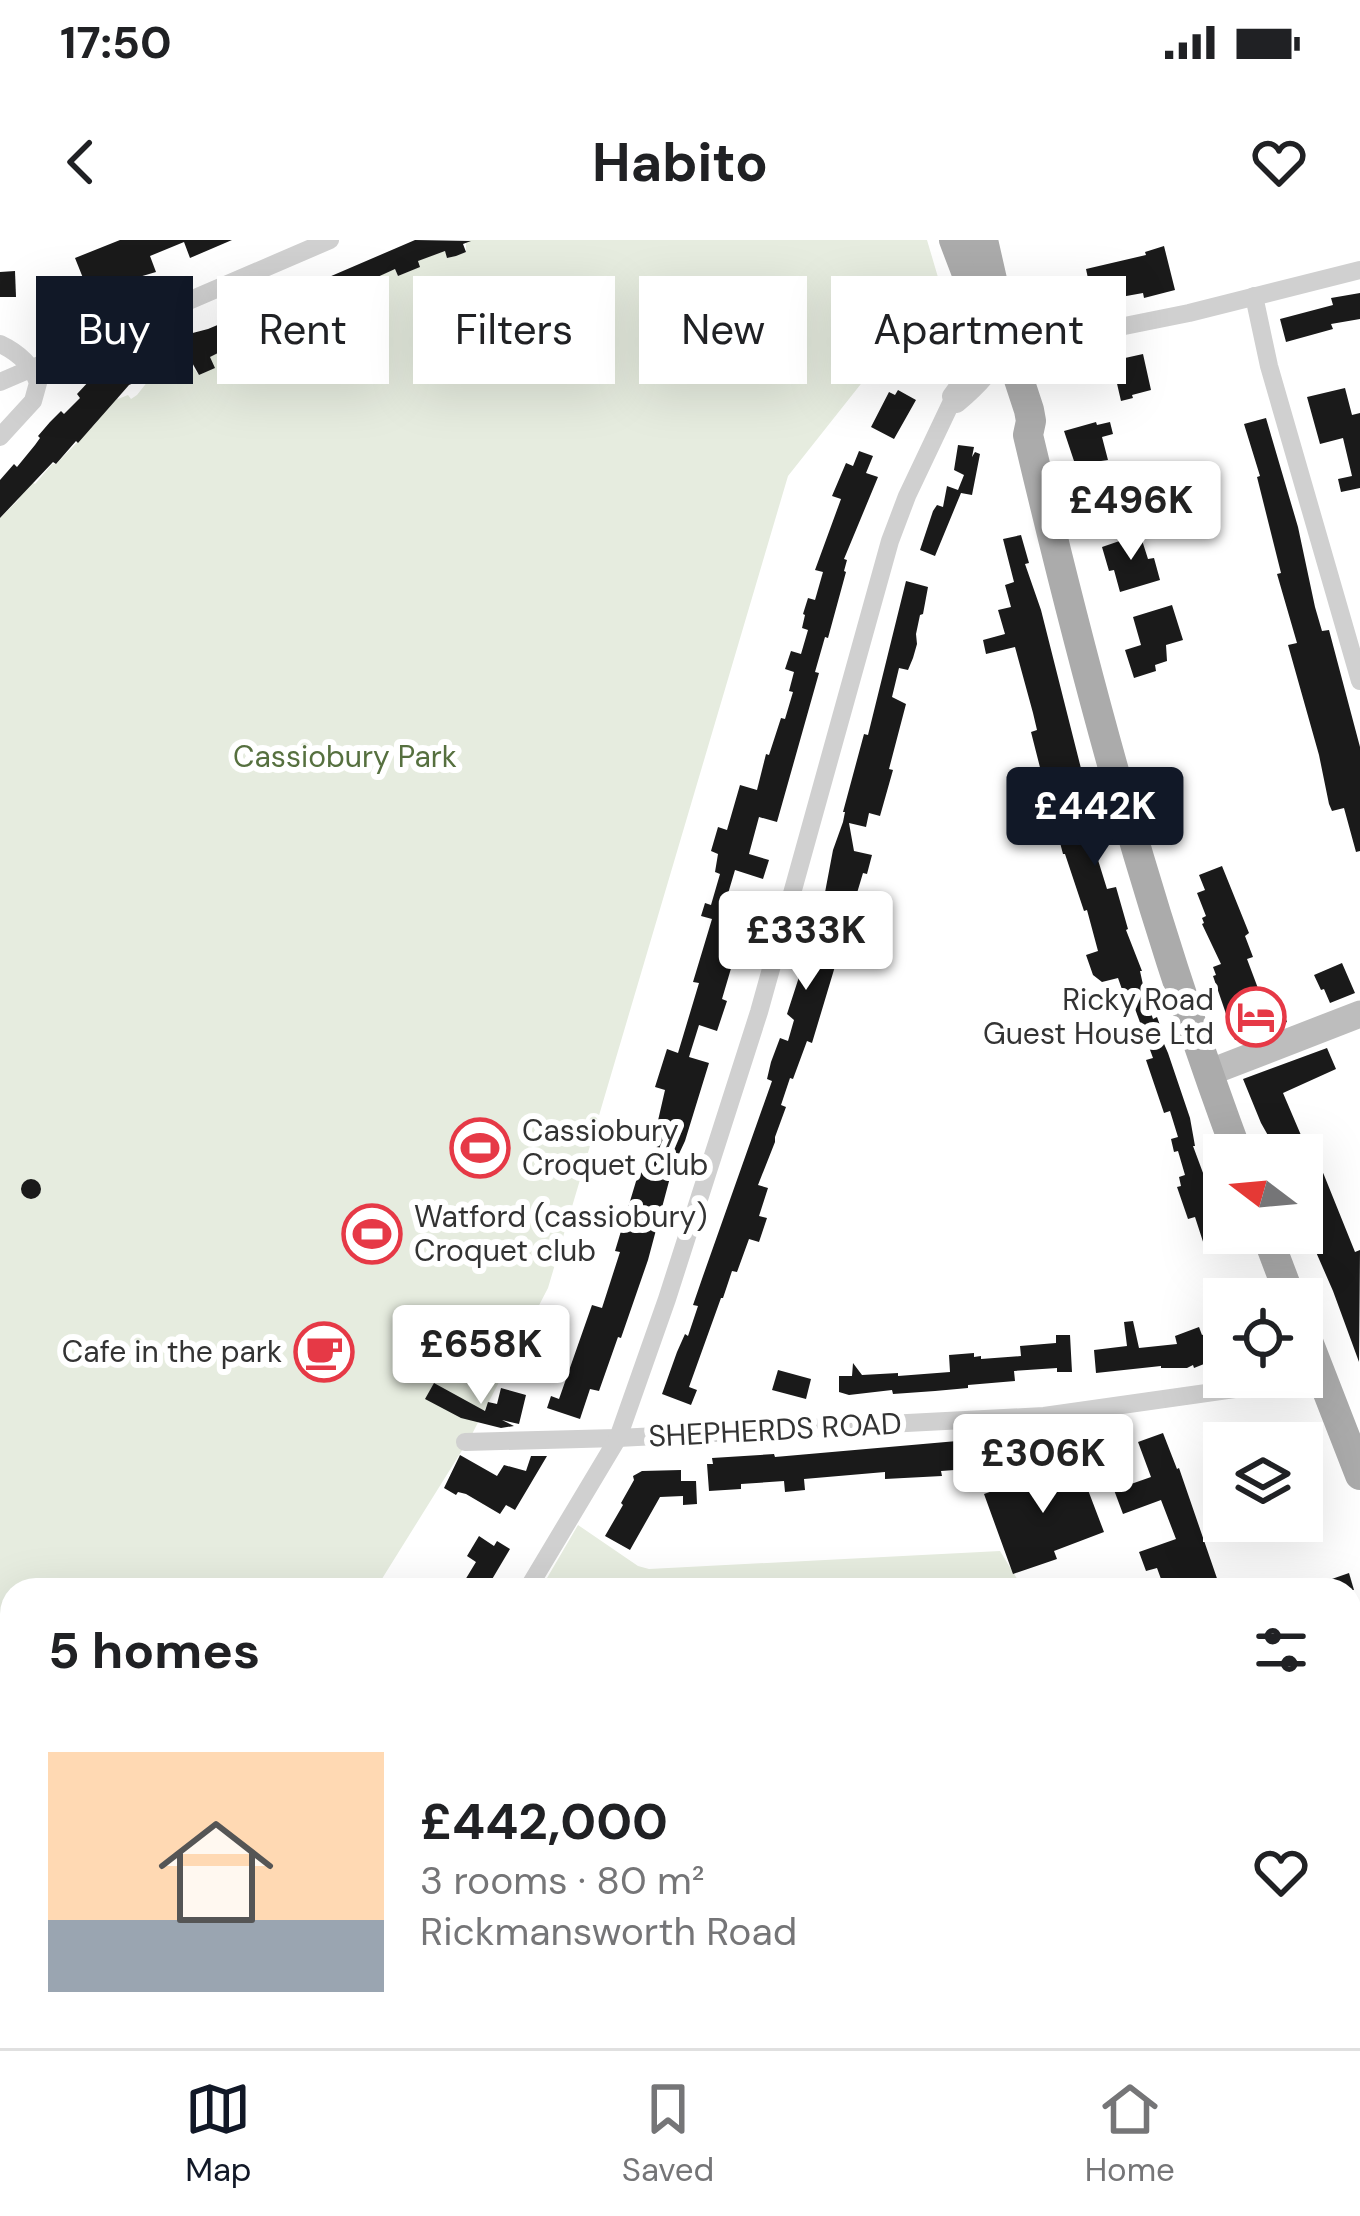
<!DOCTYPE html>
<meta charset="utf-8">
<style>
:root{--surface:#fff;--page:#f2f2f2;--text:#202124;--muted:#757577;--line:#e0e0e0;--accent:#111827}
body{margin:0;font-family:"DM Sans",sans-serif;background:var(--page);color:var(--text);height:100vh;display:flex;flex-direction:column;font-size:45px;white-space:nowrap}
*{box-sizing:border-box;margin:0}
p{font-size:39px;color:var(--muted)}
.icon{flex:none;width:66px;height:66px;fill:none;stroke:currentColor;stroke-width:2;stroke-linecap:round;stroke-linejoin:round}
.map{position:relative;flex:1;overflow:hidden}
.details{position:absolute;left:0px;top:1338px;width:1362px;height:471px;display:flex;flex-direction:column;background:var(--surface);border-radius:36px 36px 0 0;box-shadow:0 12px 48px #0002}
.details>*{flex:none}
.guide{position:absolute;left:36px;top:36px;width:1290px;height:108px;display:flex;gap:24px}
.needle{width:78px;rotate:286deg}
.tools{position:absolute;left:1203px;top:894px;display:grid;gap:24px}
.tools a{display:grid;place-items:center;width:120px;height:120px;border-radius:0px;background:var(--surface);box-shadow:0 12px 48px #0002;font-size:60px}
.price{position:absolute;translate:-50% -102px;padding:0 27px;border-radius:12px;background:#fff;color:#222;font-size:39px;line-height:78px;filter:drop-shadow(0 3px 6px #0008)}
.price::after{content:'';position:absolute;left:50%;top:72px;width:36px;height:27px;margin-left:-18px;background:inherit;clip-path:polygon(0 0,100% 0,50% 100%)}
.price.active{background:var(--accent);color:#fff}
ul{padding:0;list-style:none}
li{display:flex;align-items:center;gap:36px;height:300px;padding:0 48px}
li span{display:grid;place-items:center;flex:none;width:336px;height:240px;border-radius:0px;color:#555}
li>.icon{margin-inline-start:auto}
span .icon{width:144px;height:144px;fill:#fffc;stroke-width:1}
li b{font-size:51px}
h2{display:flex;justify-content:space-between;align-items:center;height:144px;padding:0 48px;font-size:51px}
.pill{padding:0 42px;border-radius:0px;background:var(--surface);box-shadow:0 12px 48px #0002;font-size:42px;line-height:108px}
.pill.active{background:var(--accent);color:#fff}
.status{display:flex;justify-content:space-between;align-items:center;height:84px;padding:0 60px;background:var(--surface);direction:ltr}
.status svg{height:33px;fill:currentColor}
header{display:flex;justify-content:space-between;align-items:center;height:156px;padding:0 48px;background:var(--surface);font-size:54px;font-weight:700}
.tabs{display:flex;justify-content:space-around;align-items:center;height:168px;border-top:3px solid var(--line);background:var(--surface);font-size:33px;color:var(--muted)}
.tabs a{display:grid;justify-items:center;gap:6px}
.tabs .active{color:var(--accent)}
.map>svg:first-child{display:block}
</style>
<div class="status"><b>17:50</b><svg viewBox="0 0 49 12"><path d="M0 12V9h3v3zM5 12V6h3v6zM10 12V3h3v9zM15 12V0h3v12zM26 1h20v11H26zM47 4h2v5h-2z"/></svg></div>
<header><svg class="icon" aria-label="back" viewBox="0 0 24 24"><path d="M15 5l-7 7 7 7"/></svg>Habito<svg class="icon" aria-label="heart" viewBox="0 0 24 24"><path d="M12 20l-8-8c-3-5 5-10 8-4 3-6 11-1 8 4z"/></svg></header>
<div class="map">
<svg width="1360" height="1808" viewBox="0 0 1360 1808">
<rect width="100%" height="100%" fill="#fff"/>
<g fill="#e6ecdf">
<polygon points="470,0 927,0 940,44 788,236 548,1048 471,1196 375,1350 12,1350 12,1797 104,1797 99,1808 0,1808 0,278 18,260 22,247 29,240 35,244 52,224 56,224 95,184 113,148 118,159 128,155 131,159 137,155 152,136 187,121 199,135 214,128 210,117 218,113 219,109 266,86 271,98 277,96 280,99 330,76 328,61 346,44 365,42 395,29 398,36 419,27 418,20 445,11 448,18 466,12 466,2"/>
<polygon points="578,1285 638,1326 649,1329 1000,1311 1021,1345 1041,1350 540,1350"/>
<polygon points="352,1797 414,1797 418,1808 356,1808"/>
</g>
<g fill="#1a1a1a">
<polygon points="120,0 232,0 190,18 184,2 150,16 156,32 122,42 124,48 111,53 109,49 77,62 79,65 57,74 45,54 83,38 75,18"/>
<polygon points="415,0 471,1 463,4 466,12 456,16 447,18 445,11 418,21 420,27 398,36 395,29 349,50 351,56 327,66 331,76 304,89 279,99 278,96 271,99 267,88 217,110 218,113 210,117 215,128 199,135 190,119 129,145 78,203 76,201 56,224 53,222 0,278 0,240 14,224 17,227 35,205 40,198 38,196 50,182 61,171 64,174 80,158 77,154 91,139 186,98 185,95 208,89 239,76 238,73 290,52 297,72 308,46"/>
<polygon points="1164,6 1175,50 1144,58 1143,53 1093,62 1086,29 1146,15 1145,12"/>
<polygon points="15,31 16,57 0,57 0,32"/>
<polygon points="1360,53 1360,79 1331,84 1333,89 1286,102 1280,79 1333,65 1331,58"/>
<polygon points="920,78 939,94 942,91 955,101 923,140 910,129 928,107 909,91"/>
<polygon points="1143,114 1151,150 1132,155 1133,158 1121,161 1115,135 1119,134 1116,120"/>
<polygon points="1345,148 1352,175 1360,173 1360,248 1341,252 1338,239 1352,236 1343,198 1320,204 1307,157"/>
<polygon points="898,150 916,160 894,199 871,187 889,152 895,155"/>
<polygon points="1266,178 1298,287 1315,367 1322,391 1329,390 1360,507 1360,611 1356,612 1344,568 1332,571 1329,564 1319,515 1288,405 1297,403 1277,334 1281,333 1257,237 1260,236 1244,184"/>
<polygon points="1096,182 1097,185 1110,182 1113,194 1102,197 1108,220 1101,221 1103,227 1078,233 1064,191"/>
<polygon points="958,205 974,207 972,217 975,212 980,214 972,255 961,253 935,316 920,310 933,271 937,265 943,267 947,246 958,250 964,235 954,230"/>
<polygon points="859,211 873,216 866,233 878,237 844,319 847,320 844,331 846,332 828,398 825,397 815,432 819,433 777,582 759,577 749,614 769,620 763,639 735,630 727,657 750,664 722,759 727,761 717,791 699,785 689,817 709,823 685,901 678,916 676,915 648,1020 621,1098 618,1097 599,1151 590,1149 580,1179 547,1168 551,1156 559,1159 592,1065 602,1068 620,1012 615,1011 637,938 639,939 643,927 649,929 659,900 654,898 665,850 655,847 667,809 678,813 699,743 693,742 712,679 701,676 705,663 711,665 720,634 715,632 718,614 711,611 718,587 727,590 740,545 757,550 766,514 769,515 781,478 785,479 793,452 789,451 794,432 785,429 791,411 801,414 808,390 802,388 805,375 803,374 808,358 815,360 823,332 815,330 841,259 832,256 846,223 853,226"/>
<polygon points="1140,294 1148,319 1154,318 1160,340 1120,352 1114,330 1109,331 1102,307"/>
<polygon points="1021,295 1029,323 1025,324 1041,370 1092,572 1093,581 1089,582 1094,607 1107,649 1116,647 1128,689 1126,690 1142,731 1140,731 1145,754 1153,779 1157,777 1161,788 1158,790 1168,813 1190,878 1195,906 1193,906 1219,976 1224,974 1224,993 1247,993 1247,998 1206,1011 1195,977 1188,979 1177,947 1181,946 1179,937 1185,935 1178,911 1174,912 1171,899 1178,897 1170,871 1164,873 1146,820 1153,818 1134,766 1129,754 1124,755 1118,738 1102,742 1093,735 1086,715 1098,711 1087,670 1084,671 1065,614 1063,614 1054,580 1064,578 1057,552 1047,555 1031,492 1037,490 1033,473 1015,407 986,414 983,400 1005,394 998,370 1011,367 1005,345 1014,342 1003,299"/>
<polygon points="906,341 928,347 923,374 920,375 916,394 917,404 913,418 908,430 899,428 892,457 906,464 889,529 893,530 880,576 869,573 866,587 849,583 854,611 872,615 867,634 863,633 812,803 807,801 793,839 790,838 781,865 786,867 775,897 775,902 758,945 768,948 759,976 767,978 759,1002 749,999 737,1032 732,1031 723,1058 721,1058 689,1147 697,1150 691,1165 662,1154 677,1112 685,1094 688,1096 698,1066 693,1065 703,1036 772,841 767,839 771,822 780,798 788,801 794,780 787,774 823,663 833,610 843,582 845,572 843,572 864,494 868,495"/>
<polygon points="1172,365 1183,400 1166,405 1167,421 1155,425 1156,431 1134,438 1125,410 1141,405 1133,377"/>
<polygon points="1222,626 1249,693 1245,696 1253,717 1247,719 1259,751 1263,750 1268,763 1279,759 1287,782 1235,800 1213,736 1216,735 1213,727 1221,724 1202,684 1204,683 1202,678 1206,676 1197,653 1205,650 1199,635"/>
<polygon points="1342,723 1355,753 1330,763 1324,749 1321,750 1314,735"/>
<polygon points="1327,808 1336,829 1283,853 1315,928 1320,926 1324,935 1355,1012 1360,1010 1359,1122 1333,1051 1302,980 1302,915 1279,915 1261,883 1243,839"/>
<circle cx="31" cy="949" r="10"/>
<polygon points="1133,1081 1139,1108 1177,1104 1175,1096 1199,1087 1202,1095 1224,1087 1224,1116 1194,1128 1193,1125 1187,1128 1161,1128 1161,1126 1096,1133 1094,1110 1127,1106 1124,1082"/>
<polygon points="327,1094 331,1102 337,1098 345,1111 341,1114 344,1119 318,1136 303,1108"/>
<polygon points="1056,1095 1070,1095 1072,1132 1057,1132 1057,1128 1014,1131 1015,1141 968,1145 968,1148 935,1151 893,1154 892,1150 849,1155 839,1152 839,1136 852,1136 853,1123 862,1135 898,1133 898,1136 950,1132 949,1115 974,1113 974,1117 981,1116 981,1119 1021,1116 1020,1106 1056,1103"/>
<polygon points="778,1130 811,1139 806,1159 772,1150"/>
<polygon points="434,1143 485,1171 488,1162 497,1164 501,1148 526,1155 519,1184 502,1180 514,1186 501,1188 461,1178 425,1159"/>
<polygon points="1163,1193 1177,1229 1179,1228 1221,1350 1165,1350 1157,1328 1146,1331 1139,1312 1176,1299 1161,1260 1123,1274 1114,1250 1151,1237 1138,1202"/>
<polygon points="980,1199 981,1225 968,1225 968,1229 941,1231 942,1236 885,1239 885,1232 804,1239 805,1250 785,1252 784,1241 741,1244 741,1249 709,1251 707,1224 713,1224 712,1218 774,1214 775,1217"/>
<polygon points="460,1215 497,1236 504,1225 526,1231 531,1216 547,1216 515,1270 506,1265 500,1274 466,1254 458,1252 456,1255 444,1248"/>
<polygon points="1077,1221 1104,1292 1054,1311 1057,1319 1013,1334 984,1254"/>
<polygon points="681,1230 681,1241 696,1241 697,1264 683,1265 683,1256 660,1257 630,1310 605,1296 623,1265 621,1263 634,1240 633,1236 642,1231"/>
<polygon points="479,1296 494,1306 497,1301 510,1309 491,1341 507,1350 471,1350 462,1345 476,1322 467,1316"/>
<polygon points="1349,1333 1354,1350 1306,1350 1306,1348"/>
</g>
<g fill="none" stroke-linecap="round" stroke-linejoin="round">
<g stroke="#d0d0d0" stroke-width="18">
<polyline points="1254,56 1269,126 1360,441"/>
<polyline points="1003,86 1033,100 1055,100 1189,73 1360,30"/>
<path d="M 0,104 C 17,112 32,125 38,143 L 33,161 L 0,197"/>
<polyline points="0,142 330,0"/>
<path d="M 957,164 C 977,147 996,129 1004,102"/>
<polyline points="465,1202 618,1198 1044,1176 1270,1144 1298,1137"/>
<polyline points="527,1350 618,1198 667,1059 759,772 890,301 907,256 952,161 951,156 977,120 983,75"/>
<polyline points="1350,1703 1360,1700"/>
<polyline points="854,1797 854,1808"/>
<polyline points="243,1808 249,1797"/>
<polyline points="626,1808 626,1797"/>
<polyline points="1002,1808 1002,1797"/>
</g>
<polyline stroke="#bdbdbd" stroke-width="27" points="1208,833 1360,774"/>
<g stroke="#ababab" stroke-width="30">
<polyline points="954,0 986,84"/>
<path d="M 983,0 L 1005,97 L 1029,170 L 1031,181 L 1028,195 C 1086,440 1150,679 1238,915"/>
<polyline points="1266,993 1291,1059"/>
<polyline points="1302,1086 1360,1235"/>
</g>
<g stroke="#888" stroke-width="9">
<g id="rail">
<polyline points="440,1797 444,1808"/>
<polyline points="472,1797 475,1808"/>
</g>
</g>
<use href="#rail" stroke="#fff" stroke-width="4.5" stroke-dasharray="14" stroke-linecap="butt"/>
</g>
<defs>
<g id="hotel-ring" transform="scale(3)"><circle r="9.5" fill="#fff" stroke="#e63946" stroke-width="1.5"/><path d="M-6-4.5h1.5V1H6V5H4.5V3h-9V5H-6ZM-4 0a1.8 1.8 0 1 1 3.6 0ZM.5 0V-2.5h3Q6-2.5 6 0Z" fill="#e63946"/></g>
<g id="stadium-ring" transform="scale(3)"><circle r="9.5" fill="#fff" stroke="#e63946" stroke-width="1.5"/><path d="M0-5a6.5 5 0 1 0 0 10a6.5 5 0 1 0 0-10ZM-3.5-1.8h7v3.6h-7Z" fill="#e63946"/></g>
<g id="cafe-ring" transform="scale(3)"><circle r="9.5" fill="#fff" stroke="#e63946" stroke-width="1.5"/><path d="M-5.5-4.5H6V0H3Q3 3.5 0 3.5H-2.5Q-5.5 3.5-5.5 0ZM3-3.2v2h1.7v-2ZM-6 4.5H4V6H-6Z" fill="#e63946"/></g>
</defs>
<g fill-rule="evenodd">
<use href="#hotel-ring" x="1256" y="777"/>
<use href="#stadium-ring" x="480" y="908"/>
<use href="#stadium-ring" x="372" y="994"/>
<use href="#cafe-ring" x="324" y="1112"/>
</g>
<g text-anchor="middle" stroke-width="12" stroke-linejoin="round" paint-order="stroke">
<g font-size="30" fill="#56703f" stroke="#fff">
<text x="345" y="527">Cassiobury Park</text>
</g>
<g font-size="30" fill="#333" stroke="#fff" text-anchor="end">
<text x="1214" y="770">Ricky Road<tspan x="1214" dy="34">Guest House Ltd</tspan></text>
<text x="522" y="901" text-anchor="start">Cassiobury<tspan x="522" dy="34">Croquet Club</tspan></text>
<text x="414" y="987" text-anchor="start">Watford (cassiobury)<tspan x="414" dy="34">Croquet club</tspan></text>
<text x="282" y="1122">Cafe in the park</text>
</g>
<g font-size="30" fill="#333" stroke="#fff">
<text transform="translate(775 1190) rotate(-3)" y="10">SHEPHERDS ROAD</text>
</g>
</g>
</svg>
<div class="tools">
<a><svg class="needle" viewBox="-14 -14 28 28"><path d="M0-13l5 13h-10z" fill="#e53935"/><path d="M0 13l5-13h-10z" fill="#757577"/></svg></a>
<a><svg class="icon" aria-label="locate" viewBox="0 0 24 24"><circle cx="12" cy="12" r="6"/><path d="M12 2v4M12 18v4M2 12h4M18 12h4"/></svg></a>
<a><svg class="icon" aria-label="layers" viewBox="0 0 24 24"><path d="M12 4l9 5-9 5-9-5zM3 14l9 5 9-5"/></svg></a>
</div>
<b class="price" style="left:1131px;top:323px">£496K</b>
<b class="price active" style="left:1095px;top:629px">£442K</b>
<b class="price" style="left:806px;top:753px">£333K</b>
<b class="price" style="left:481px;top:1167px">£658K</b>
<b class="price" style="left:1043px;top:1276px">£306K</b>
<div class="guide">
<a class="pill active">Buy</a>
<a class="pill">Rent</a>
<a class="pill">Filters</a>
<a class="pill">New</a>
<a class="pill">Apartment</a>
</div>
<section class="details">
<h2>5 homes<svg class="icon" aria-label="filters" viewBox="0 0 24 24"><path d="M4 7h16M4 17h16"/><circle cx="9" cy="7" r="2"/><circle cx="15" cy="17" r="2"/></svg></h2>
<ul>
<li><span style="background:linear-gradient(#ffd9b3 70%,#9aa5b1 0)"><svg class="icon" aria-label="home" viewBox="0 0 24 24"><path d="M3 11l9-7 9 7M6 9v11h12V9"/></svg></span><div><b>£442,000</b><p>3 rooms · 80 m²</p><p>Rickmansworth Road</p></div><svg class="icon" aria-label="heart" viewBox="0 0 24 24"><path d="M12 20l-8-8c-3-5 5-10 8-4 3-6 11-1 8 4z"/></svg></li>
</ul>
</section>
</div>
<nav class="tabs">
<a class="active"><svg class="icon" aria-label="map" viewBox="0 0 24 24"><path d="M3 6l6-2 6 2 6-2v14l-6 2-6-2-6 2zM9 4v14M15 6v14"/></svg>Map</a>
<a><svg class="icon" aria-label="saved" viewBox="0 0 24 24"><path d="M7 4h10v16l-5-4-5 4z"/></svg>Saved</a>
<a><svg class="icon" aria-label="home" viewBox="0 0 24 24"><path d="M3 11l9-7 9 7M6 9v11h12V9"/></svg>Home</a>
</nav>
